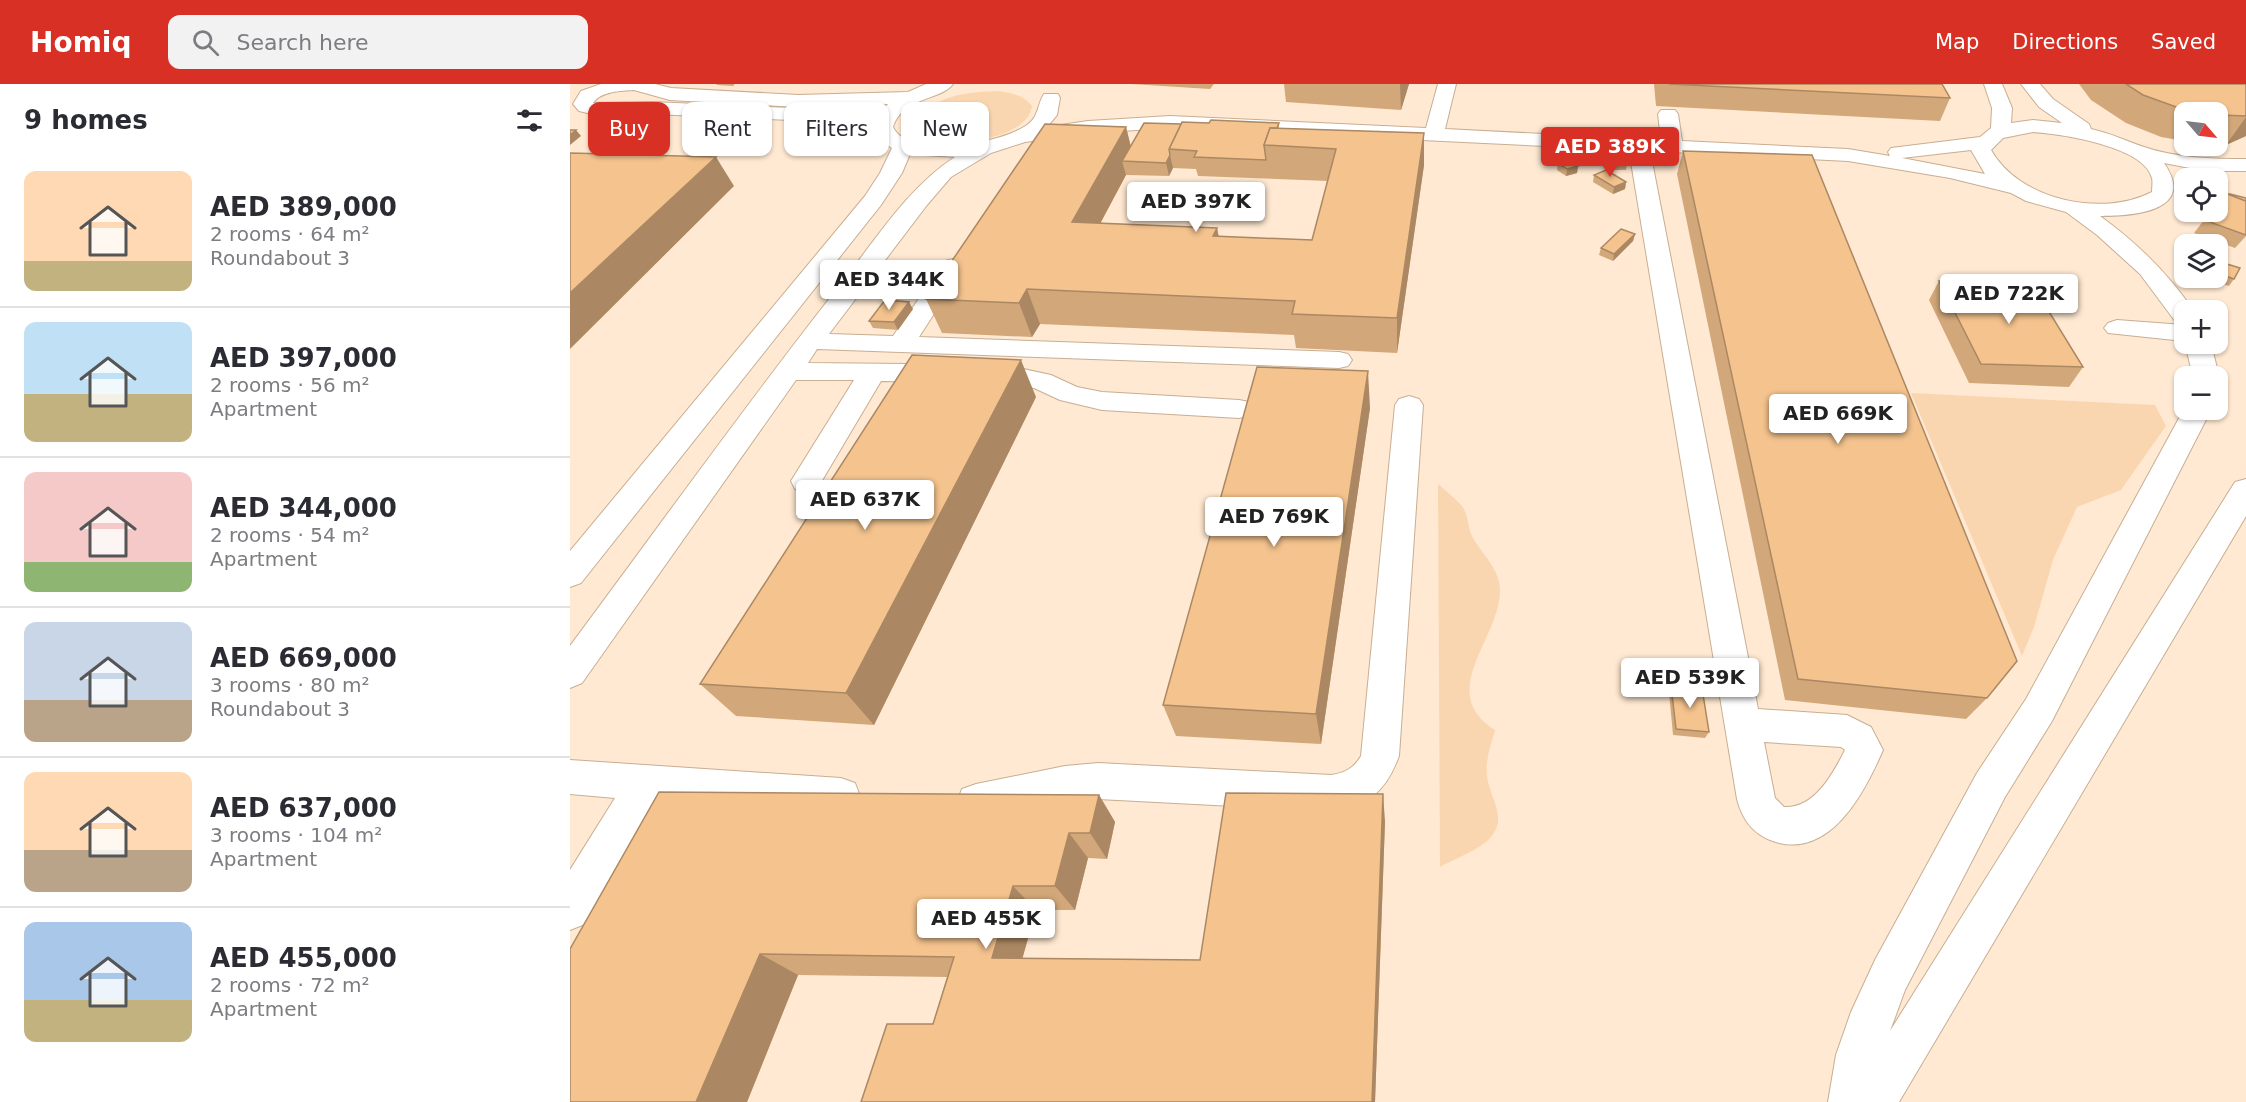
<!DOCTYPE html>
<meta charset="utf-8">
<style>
:root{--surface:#fff;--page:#f2f2f3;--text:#2b2b33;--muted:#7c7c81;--line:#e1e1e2;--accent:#d93025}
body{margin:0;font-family:"DejaVu Sans",sans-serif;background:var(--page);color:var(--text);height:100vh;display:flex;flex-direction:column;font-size:22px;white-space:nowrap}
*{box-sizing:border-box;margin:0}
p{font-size:20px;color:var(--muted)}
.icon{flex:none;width:33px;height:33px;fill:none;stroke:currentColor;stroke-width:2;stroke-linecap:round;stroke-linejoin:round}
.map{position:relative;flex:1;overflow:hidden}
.side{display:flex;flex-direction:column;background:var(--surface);width:570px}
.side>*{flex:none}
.hud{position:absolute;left:18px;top:18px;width:570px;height:54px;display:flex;gap:12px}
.needle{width:39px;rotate:118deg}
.fabs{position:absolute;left:1604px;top:18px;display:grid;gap:12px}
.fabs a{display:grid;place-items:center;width:54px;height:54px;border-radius:12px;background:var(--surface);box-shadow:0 2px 4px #0004;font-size:30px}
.price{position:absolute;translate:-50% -51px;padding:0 14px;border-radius:6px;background:#fff;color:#222;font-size:20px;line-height:39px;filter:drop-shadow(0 2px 3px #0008)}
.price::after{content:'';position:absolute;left:50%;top:36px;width:18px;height:14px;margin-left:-9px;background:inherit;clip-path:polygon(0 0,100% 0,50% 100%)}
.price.on{background:var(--accent);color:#fff}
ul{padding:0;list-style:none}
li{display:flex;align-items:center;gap:18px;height:150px;padding:0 24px}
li+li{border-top:2px solid var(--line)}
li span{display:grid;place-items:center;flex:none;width:168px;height:120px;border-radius:12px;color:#555}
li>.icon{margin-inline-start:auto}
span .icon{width:72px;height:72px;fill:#fffc;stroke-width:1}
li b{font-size:26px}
h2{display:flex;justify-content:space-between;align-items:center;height:72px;padding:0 24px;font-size:26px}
.tag{padding:0 21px;border-radius:12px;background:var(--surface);box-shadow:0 2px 4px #0004;font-size:21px;line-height:54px}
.tag.on{background:var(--accent);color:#fff}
header{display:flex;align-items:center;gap:36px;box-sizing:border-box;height:84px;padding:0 30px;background:var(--accent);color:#fff}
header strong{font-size:28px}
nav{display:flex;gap:33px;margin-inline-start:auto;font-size:21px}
.search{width:420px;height:54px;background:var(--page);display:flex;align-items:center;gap:15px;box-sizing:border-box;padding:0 21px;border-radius:12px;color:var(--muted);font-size:22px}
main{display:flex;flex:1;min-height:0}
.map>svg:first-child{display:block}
</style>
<header>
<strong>Homiq</strong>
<div class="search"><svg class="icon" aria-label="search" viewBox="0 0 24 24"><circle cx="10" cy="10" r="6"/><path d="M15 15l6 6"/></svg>Search here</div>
<nav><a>Map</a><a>Directions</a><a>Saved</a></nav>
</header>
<main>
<section class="side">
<h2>9 homes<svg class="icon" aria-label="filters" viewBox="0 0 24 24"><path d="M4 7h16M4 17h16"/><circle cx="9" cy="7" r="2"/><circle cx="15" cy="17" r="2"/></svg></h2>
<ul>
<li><span style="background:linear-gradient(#ffd9b3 75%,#c2b280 0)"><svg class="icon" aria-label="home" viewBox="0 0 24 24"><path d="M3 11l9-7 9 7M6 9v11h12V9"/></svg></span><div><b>AED 389,000</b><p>2 rooms · 64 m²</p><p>Roundabout 3</p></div></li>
<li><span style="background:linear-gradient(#bfe0f5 60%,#c2b280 0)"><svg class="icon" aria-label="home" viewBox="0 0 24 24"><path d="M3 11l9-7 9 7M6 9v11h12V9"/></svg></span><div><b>AED 397,000</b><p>2 rooms · 56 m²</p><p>Apartment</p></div></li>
<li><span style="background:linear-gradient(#f6c9c9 75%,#8fb573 0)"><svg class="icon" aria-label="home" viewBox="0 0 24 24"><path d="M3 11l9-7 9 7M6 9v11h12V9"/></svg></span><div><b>AED 344,000</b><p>2 rooms · 54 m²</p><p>Apartment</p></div></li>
<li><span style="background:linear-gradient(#c9d6e8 65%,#b9a48a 0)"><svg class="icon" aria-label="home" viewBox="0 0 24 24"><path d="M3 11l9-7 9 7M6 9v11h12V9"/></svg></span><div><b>AED 669,000</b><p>3 rooms · 80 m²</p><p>Roundabout 3</p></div></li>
<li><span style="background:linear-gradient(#ffd9b3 65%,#b9a48a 0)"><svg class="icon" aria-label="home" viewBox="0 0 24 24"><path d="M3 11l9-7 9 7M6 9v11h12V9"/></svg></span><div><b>AED 637,000</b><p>3 rooms · 104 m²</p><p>Apartment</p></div></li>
<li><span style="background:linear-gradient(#a9c7e8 65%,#c2b280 0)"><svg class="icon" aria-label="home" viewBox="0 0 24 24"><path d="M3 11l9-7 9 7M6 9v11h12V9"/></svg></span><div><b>AED 455,000</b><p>2 rooms · 72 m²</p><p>Apartment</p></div></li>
</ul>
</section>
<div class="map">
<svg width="1676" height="1018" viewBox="0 0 1676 1018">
<rect width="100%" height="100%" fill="#ffe9d2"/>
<g fill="#fad6b0">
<path d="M 428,7 C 442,9 453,11 462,22 C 459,57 362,72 349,39 C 360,10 402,8 428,7 Z"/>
<polygon points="1341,309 1585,321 1596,342 1551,406 1507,423 1483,476 1464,543 1452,572"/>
<path d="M 868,400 C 876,407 885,414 892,422 C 899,432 897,442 902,452 C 912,471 931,485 930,509 C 928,556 866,609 925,646 C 921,661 915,676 917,692 C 920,716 941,736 916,758 C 904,768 884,775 870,783 Z"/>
</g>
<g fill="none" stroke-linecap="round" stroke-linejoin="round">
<g stroke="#c8ae92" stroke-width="2">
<g id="minor">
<path d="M 31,0 L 85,0 L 101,4 L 228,11 L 338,8 L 356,0 L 383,0 C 372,16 332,13 323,43 C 339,77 432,59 457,41 C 469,33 467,21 474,10 L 488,10 L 490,14 L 487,31 L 477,43 L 518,37 L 600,32 L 856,44 L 868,0 L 886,0 L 875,45 L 1091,56 L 1088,30 L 1091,26 L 1105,26 L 1108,30 L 1112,57 L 1278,65 L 1320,72 L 1318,68 L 1321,64 L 1410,53 L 1421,44 L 1422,24 L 1414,0 L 1432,0 L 1442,24 L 1441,39 L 1463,36 L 1492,39 L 1469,23 L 1451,0 L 1470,0 L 1483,15 L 1519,40 L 1521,45 C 1540,49 1556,57 1574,63 C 1606,74 1643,75 1676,75 L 1676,87 L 1635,87 L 1594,79 C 1627,127 1565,132 1530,132 C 1567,159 1598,189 1623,226 L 1614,226 L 1614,240 L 1605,237 L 1570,190 L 1527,151 L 1496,128 L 1456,117 L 1441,109 L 1380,94 L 1278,77 L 1080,67 L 1188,625 L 1277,631 L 1301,643 L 1313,666 C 1294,710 1258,779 1200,756 C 1181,748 1172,734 1167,715 L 1059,66 L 600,44 L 518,49 L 455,58 L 421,69 L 381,93 L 357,121 L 259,250 L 323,252 L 375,177 L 383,175 L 391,177 L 395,182 L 349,253 L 769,268 L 778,270 L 782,276 L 778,282 L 769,284 L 247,265 L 238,279 L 435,281 L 481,291 L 507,303 L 532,308 L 669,316 L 679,318 L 683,325 L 679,332 L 669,334 L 532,326 L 490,316 L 464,304 L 435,299 L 311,297 L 247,405 L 236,408 L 225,405 L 221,397 L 284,296 L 226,296 L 12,599 L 0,604 L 0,562 C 90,441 177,319 270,201 C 304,158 339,102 385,73 L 340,70 L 332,89 L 311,121 L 11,499 L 0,503 L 0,467 L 295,112 L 310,89 L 322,64 L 311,57 L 304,46 L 266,38 L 82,30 L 30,32 L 9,27 L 3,20 L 11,7 ZM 64,6 L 100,16 L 228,23 L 318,20 L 306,34 L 266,26 L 82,18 L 23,19 C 31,7 51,7 64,6 ZM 1463,48 C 1491,50 1574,62 1582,94 C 1583,98 1582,104 1582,108 C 1532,134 1449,116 1421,66 L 1433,54 ZM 1401,66 L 1415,90 L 1332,74 ZM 1194,658 L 1271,663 L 1275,666 C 1263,690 1244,725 1214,723 L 1205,714 Z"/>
<polygon points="1547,236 1614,241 1614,257 1538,249 1534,244 1538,239"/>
<polygon points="1615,260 1641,260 1649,292 1647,296 1647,292 1623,292"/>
<path d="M 839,312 L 849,315 L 853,321 L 829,672 C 816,707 799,722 761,727 L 528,715 L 495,718 L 406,736 L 392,731 L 387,718 L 392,705 L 406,700 L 495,682 L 528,679 L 761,691 C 775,689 784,684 791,672 L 825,321 L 829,315 Z"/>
<polygon points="1614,325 1641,326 1482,637 1435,713 1335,906 1320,947 1665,398 1676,395 1676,432 1329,1018 1258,1018 1266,971 1281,928 1305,876 1407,689 1456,615"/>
<polygon points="0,676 271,694 285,699 290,712 285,725 271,730 86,717 15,840 0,846 0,786 45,714 0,710"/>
</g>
</g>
<use href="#minor" fill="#fff" fill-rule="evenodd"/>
</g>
<g fill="#d2a87a" fill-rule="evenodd">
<polygon points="146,0 165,0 163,2 147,1"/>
<polygon points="561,0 644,0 640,5"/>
<polygon points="714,0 839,0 831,26 716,18"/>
<polygon points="1084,0 1372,0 1380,14 1370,37 1086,22"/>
<polygon points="1509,0 1676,0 1676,52 1656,61 1647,60 1647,28 1614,28 1614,57 1591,53 1556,39 1521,16"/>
<path d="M 639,39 L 709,39 L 709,44 L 854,49 L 854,81 L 827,269 L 726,264 L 724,251 L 470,240 L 462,253 L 372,249 L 356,215 L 556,43 L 561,63 L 611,40 ZM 603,84 L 626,85 L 628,92 L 758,97 L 742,156 L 649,153 L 647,144 L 530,139 L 556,91 L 599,92 Z"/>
<polygon points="1113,67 1417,614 1396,635 1215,616 1107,90"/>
<polygon points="1038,72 1057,79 1056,86 1039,86 1037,79"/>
<polygon points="988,79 1008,82 1007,89 996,92 987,86"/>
<polygon points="1024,91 1056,98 1055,105 1043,110 1023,98"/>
<polygon points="1676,114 1676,152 1665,164 1624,149 1634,136"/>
<polygon points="1065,150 1063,157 1043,177 1029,171 1031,164"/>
<polygon points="1647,177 1664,195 1659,202 1634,194 1647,194"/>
<polygon points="1369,197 1513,283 1499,303 1399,299 1359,216"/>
<polygon points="343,225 328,246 303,244 299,237"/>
<polygon points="466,313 304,641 166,632 130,600"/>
<polygon points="800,324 751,660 606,652 593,621"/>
<polygon points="1101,601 1139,648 1135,654 1103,651 1099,608"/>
<polygon points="529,711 545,738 537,775 518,774 505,826 466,826 452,874 630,876 815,737 805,1018 291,1018 363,940 377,893 228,891 177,1018 0,1018 0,865"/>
</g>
<g fill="#ab8863">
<polygon points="830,0 839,0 831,26"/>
<polygon points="1676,33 1676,52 1656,61"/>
<polygon points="556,43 564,76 552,77 556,91 513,172 502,138"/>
<polygon points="6,46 11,52 0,61 0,51"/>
<polygon points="854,49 854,81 827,269 827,234"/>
<polygon points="600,71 603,84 599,92 596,79"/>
<polygon points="146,73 164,102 0,265 0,209"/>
<polygon points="1008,82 1007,89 996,92 997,85"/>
<polygon points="1056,98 1055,105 1043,110 1044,103"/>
<polygon points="647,144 653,178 643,152"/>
<polygon points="1065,150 1063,157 1043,177 1044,170"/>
<polygon points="457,205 470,240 462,253 449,219"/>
<polygon points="339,218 343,225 328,246 324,238"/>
<polygon points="451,276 466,313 304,641 276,609"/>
<polygon points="798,287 800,324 751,660 746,630"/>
<polygon points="813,710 815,737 805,1018 802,1018"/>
<polygon points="529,711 545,738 537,775 520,749"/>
<polygon points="499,749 518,774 505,826 485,802"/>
<polygon points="443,802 466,826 447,894 422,874"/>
<polygon points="190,870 228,891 177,1018 126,1018"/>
</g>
<g fill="#f4c38e" stroke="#ab8863" stroke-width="1.5">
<polygon points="1099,0 1372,0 1380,14"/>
<polygon points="1556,0 1676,0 1676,32 1649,31 1647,31 1647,28 1633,28 1609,24 1573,11"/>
<polygon points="641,36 709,39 707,44 700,44 694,61 696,76 624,73 627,67 599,65 612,38 639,39"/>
<polygon points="574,39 611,40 599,65 600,71 596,79 552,77"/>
<polygon points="475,40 556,43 502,138 647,144 643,152 742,156 766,65 694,61 700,44 854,49 827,234 722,230 725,217 457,205 449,219 356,215"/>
<polygon points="0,46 6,46 0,51"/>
<polygon points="1113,67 1242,71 1447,577 1417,614 1228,595"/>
<polygon points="0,69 146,73 0,209"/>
<polygon points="1038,72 1055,72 1057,79 1040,79"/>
<polygon points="998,75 1008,82 997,85 988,79"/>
<polygon points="1036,86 1056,98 1044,103 1024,91"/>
<polygon points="1658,110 1676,117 1676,151 1634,136 1642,128 1647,128 1647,122"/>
<polygon points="1660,110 1676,114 1676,117 1660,111"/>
<polygon points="1051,145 1065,150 1044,170 1031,164"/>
<polygon points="1647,177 1670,184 1664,195 1647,189"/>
<polygon points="1369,197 1462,200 1513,283 1411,280"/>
<polygon points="315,216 339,218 324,238 299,237"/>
<polygon points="342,271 451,276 276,609 130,600"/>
<polygon points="687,283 798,287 746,630 593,621"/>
<polygon points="1101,601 1132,604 1139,648 1106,645"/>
<polygon points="89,708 529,711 520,749 499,749 485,802 443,802 422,874 630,876 656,709 813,710 802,1018 291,1018 317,940 363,940 384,873 190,870 126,1018 0,1018 0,865"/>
</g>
</svg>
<div class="fabs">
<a><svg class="needle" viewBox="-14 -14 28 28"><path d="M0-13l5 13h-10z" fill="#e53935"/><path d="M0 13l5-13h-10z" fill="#7c7c81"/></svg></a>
<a><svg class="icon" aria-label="locate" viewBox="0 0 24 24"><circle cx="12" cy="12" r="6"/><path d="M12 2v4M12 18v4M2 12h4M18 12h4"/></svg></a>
<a><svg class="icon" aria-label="layers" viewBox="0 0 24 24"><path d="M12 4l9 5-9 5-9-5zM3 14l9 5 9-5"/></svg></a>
<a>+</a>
<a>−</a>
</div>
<b class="price on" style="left:1040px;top:94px">AED 389K</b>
<b class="price" style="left:626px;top:149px">AED 397K</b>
<b class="price" style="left:319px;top:227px">AED 344K</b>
<b class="price" style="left:1439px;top:241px">AED 722K</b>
<b class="price" style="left:1268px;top:361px">AED 669K</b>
<b class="price" style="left:295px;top:447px">AED 637K</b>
<b class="price" style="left:704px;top:464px">AED 769K</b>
<b class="price" style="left:1120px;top:625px">AED 539K</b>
<b class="price" style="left:416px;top:866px">AED 455K</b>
<div class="hud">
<a class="tag on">Buy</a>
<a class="tag">Rent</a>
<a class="tag">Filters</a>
<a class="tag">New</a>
</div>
</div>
</main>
